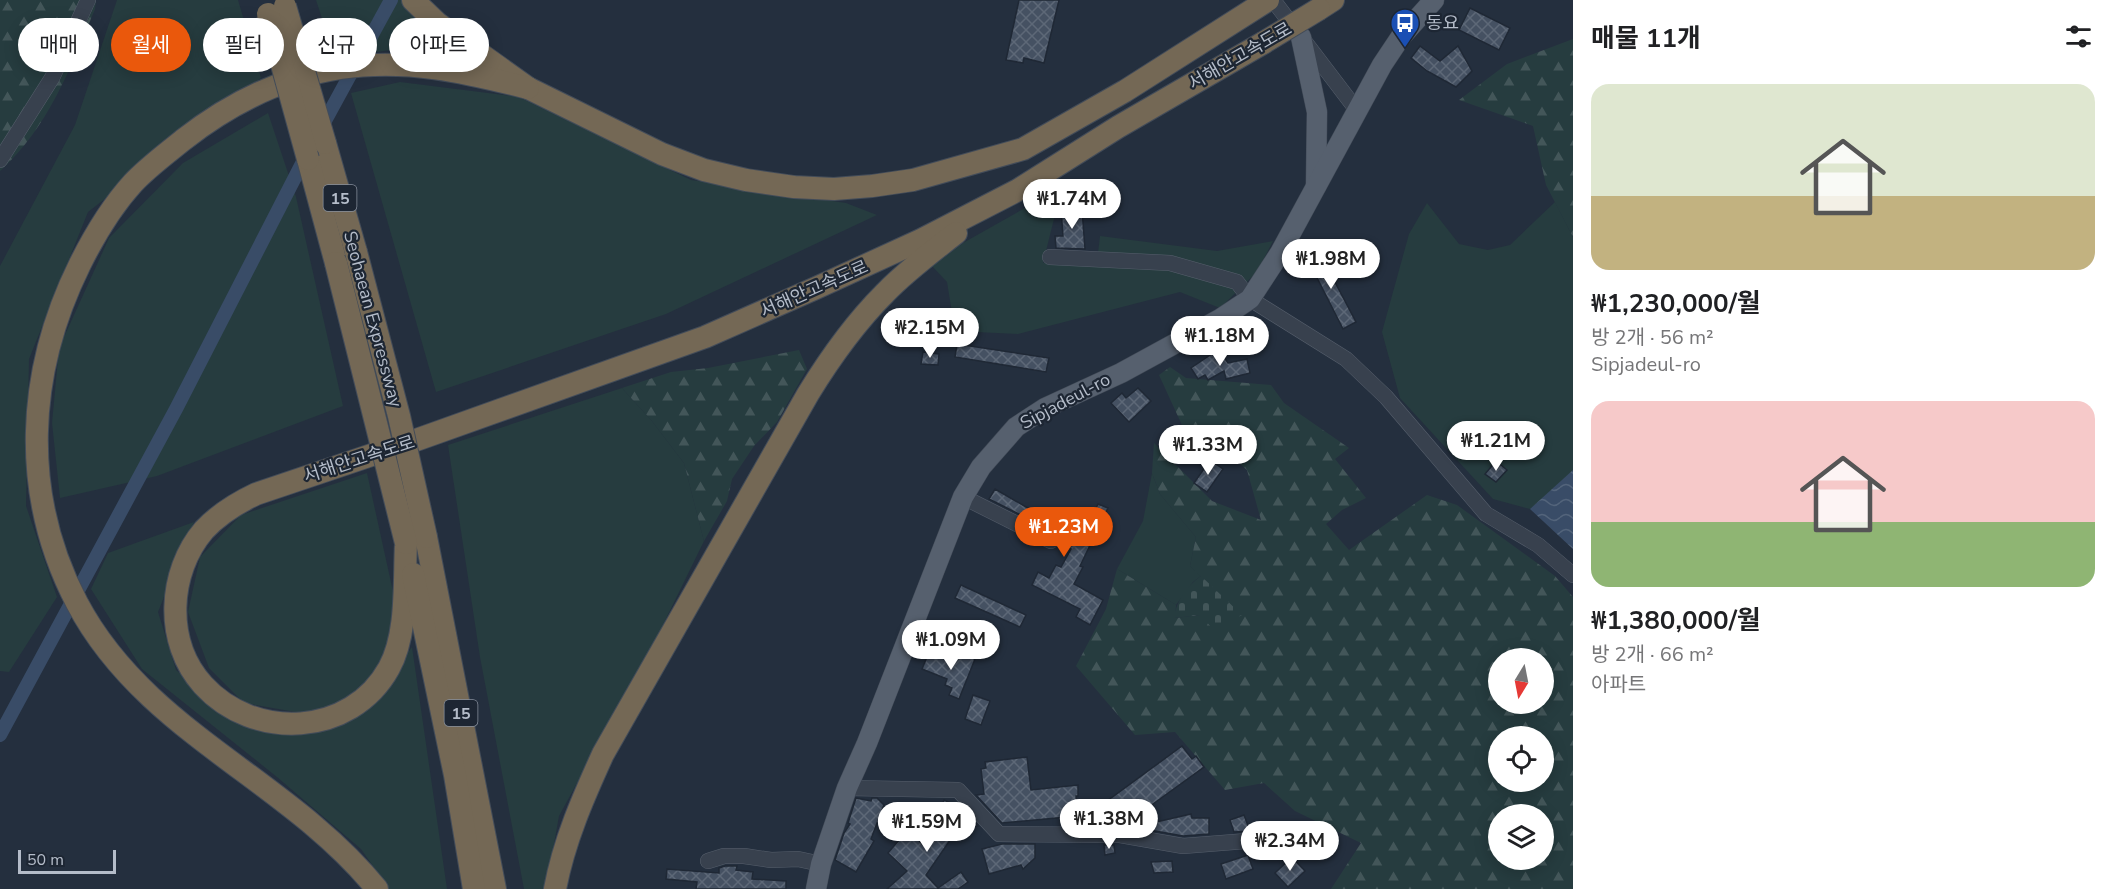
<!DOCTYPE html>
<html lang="ko">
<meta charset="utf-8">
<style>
:root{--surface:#fff;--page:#f6f6f6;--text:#202124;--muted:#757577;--accent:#ea580c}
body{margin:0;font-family:"Nunito Sans","Noto Sans KR",sans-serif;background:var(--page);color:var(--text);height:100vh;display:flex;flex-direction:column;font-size:22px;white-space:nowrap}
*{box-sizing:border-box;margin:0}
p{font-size:20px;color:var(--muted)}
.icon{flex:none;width:33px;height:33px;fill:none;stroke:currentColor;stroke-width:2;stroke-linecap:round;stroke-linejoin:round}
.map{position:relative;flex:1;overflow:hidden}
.panel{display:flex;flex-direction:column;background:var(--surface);width:540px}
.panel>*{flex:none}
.banner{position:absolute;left:18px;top:18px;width:570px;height:54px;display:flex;gap:12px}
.needle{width:39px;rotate:190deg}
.fabs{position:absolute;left:1488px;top:648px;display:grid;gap:12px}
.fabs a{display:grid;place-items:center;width:66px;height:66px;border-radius:50%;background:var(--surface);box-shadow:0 3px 15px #0003;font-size:30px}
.scale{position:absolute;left:18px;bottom:15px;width:98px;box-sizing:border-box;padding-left:6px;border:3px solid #b4bcc9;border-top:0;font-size:16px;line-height:21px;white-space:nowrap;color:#b4bcc9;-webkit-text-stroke:4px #1d2633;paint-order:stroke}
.price{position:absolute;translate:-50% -51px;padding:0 14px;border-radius:21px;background:#fff;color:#222;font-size:20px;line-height:39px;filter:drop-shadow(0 2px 3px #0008)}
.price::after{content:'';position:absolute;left:50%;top:36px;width:18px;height:14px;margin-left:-9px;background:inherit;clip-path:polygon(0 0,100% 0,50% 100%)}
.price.current{background:var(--accent);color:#fff}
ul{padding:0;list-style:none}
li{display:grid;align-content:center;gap:12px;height:318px;padding:0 18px}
li span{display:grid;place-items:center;height:186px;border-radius:18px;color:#555}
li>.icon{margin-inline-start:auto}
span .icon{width:108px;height:108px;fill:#fffc;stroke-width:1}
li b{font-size:26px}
h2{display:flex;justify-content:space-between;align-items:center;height:72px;padding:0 18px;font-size:26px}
.pill{padding:0 21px;border-radius:27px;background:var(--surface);box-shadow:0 3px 15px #0003;font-size:21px;line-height:54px}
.pill.current{background:var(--accent);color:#fff}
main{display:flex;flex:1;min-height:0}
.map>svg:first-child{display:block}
</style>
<main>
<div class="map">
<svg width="1573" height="889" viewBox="0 0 1573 889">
<defs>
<pattern id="forest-firs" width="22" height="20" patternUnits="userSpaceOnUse" patternTransform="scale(1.5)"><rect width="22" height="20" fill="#263c3f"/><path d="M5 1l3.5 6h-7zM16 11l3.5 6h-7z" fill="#435659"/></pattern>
<pattern id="cemetery-stones" width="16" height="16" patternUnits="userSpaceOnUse" patternTransform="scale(1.5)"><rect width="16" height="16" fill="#263c3f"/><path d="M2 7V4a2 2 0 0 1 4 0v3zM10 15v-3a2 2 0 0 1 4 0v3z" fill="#435659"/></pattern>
<pattern id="water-waves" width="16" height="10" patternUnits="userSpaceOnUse" patternTransform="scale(1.5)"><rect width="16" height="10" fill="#394c67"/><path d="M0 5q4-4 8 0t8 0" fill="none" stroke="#53647b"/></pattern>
<pattern id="building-cross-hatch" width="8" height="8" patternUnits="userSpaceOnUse" patternTransform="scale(1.5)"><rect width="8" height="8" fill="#455162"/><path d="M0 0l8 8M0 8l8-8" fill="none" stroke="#5d6877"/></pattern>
</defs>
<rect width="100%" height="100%" fill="#242f3e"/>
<g fill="#263c3f">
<polygon points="117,0 238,0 261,78 88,212 29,359 26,506 57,597 9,672 0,671 0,266 75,125"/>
<polygon points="316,0 402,0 475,62 391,50 335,58"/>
<polygon points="400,82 519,97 691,180 846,203 877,215 666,314 436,392 351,93"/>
<polygon points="268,113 296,197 343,406 157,476 60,498 52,423 59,348 109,238 183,163"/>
<polygon points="1062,187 1043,263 1098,253 1100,236 1217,251 1273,241 1257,272 1220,308 1180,292 1018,334 955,331 947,282 932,266 963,243"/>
<polygon points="1555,202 1573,237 1573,474 1530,509 1493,499 1400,398 1382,332 1409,234 1427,203 1459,244 1488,250 1510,245"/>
<polygon points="622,388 652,421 684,463 704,541 659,633 559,816 546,889 524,889 480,657 448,445"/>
<polygon points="367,473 394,596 388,644 371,692 307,714 244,703 209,668 188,612 200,557 241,515"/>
<polygon points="1152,473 1160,494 1196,537 1190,566 1201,576 1193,582 1176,605 1117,569 1143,521"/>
<polygon points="194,522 158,612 176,670 236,722 304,734 364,711 412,647 447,889 389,889 361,849 277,777 142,669 91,589 108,553"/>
</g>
<g fill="url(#forest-firs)" fill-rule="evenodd">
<path d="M 0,0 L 96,0 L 95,9 C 71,67 48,128 0,171 Z"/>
<polygon points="1573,39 1573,237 1546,185 1533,126 1459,100 1507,64"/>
<polygon points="799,350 807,369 777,422 754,446 732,479 727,501 704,541 684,463 652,421 622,388 671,372 708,368"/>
<path d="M 1170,367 L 1186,378 L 1271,385 L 1284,403 L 1349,448 L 1335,459 L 1366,498 L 1342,510 L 1326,524 L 1349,550 L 1427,495 L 1457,505 L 1555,576 L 1573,597 L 1573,889 L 1331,889 L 1361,843 L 1295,811 L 1264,783 L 1225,790 L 1175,732 L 1135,735 L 1076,666 L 1106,609 L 1117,569 L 1176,605 L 1175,618 L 1200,615 L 1241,615 L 1190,566 L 1196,537 L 1160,494 L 1152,473 L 1154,443 L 1212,501 L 1261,520 L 1247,470 L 1207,436 L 1187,436 L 1159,375 ZM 1498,658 L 1544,658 L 1544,704 L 1498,704 ZM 1498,736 L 1544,736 L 1544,782 L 1498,782 ZM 1498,814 L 1544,814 L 1544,860 L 1498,860 Z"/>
</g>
<path fill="url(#cemetery-stones)" d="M 1201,576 L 1242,615 L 1214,630 L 1200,615 L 1174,618 C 1176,601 1187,586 1201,576 Z"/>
<polygon fill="url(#water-waves)" points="1573,470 1573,549 1530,509"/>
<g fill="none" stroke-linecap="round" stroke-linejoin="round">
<g stroke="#394c67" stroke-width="14">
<polyline points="320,130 391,0"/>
<polyline points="0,735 176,409 308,152"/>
</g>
</g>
<g fill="url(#building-cross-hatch)" stroke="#1f2835" stroke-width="1.5">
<polygon points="1019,0 1059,0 1044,63 1024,58 1023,63 1006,60"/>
<polygon points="1470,8 1510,28 1499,50 1459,30"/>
<polygon points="1420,46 1440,61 1458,46 1472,71 1456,87 1427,71 1411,58"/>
<polygon points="1082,209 1085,249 1056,248 1055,236 1063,236 1061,210"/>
<polygon points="1318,250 1356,322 1343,329 1306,256"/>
<polygon points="957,344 1049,358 1046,372 955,357"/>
<polygon points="1219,349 1228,363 1247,359 1250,373 1226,379 1224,371 1208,380 1205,375 1198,379 1191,368"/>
<polygon points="923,352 939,354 938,365 921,364"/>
<polygon points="1138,388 1151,401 1129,422 1111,403 1122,393 1126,398"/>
<polygon points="1210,460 1223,469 1207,492 1194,483"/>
<polygon points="1496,461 1507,470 1496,482 1485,474"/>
<polygon points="995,489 1052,522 1054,519 1082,537 1098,504 1108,508 1080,566 1083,567 1074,584 1103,600 1090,625 1076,617 1080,609 1032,585 1038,572 1049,578 1056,565 1061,567 1071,549 1060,543 1059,536 1055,532 989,499"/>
<polygon points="961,585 1026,615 1020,627 955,598"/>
<polygon points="929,652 955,662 958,653 975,659 959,699 949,695 952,688 945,685 947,679 922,669"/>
<polygon points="973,695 990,701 981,725 965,719"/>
<polygon points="1182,746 1192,759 1196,756 1204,767 1135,817 1126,804 1111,815 1103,804"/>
<polygon points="1027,757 1031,790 1078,785 1078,796 1076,796 1078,816 1002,823 976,795 984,794 981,769 986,768 985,762"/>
<polygon points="856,798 871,801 872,798 877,798 884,805 871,839 874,841 856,872 835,860 844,833 850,824 848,823"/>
<polygon points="944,800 955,805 951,816 966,826 971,818 978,826 955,828 955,833 926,875 938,888 961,872 968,882 958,889 887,889 907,871 888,853 900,839 898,837 907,828 925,847 938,826 934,824"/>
<polygon points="1191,814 1192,818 1209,818 1209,834 1183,836 1144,829 1143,825"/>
<polygon points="1244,815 1250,831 1234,832 1230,820"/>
<polygon points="1002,844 1035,844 1035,858 1023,869 1021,865 989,874 982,849"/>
<polygon points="1104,845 1114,845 1115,853 1105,855"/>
<polygon points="1248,855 1253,869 1226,879 1221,864"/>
<polygon points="1292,857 1305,871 1288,887 1275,873"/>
<polygon points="1172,861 1173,872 1154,873 1151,862"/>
<polygon points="725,866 737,866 736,870 753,872 752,879 786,881 786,889 696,889 697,882 666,879 667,869 719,873 719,868"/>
</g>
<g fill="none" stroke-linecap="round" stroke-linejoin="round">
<g stroke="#565f6c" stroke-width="16">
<g id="minor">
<polyline points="1273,0 1356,109"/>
<polyline points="0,160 52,78 88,0"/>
<polyline points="1050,257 1170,263 1237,282 1250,299 1346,359 1386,397 1486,514 1538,545 1573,575"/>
<polyline points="963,497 1051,541"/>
<polyline points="847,788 958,790 999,834 1120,835 1183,846 1273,839"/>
<polyline points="708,861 724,856 744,856 771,860 798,859 821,864"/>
</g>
</g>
<g stroke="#414a57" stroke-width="21">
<g id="major">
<polyline points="1301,37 1317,112 1316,186"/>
<polyline points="816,889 821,864 847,788 867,743 963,497 981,467 1016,427 1045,408 1121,373 1220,319 1250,299 1280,253 1382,65 1400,38 1434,0"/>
</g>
</g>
<g stroke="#434c59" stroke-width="24">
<g id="highway">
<polyline points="413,0 437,23 528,88 662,154 704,170 746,180 794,187 834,189 872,186 913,180 1023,149 1125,91 1268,0"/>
<polyline points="1319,9 1333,0"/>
<polyline points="325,143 356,252"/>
<polyline points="308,159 336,263"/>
<polyline points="426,537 495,889"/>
<path d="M 406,543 C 404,581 408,634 389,668 C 351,737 254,741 203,685 C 164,642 168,572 204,530 C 219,514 237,503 256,494 L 419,439 L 705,337 L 816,288 L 921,240 L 1018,190 L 1118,127 L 1263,43"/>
<polyline points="413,574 455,775 474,889"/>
<path d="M 377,889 C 288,779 145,732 77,603 C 20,494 26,373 80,264 C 94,236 112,206 133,183 C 148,167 166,154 183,140 C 229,104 282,77 341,68 C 405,58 466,72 528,88"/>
<path d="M 555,889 C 564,841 583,798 603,754 L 808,394 C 830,358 855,323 885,293 C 906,271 932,252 956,233"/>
</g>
</g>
<use href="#minor" stroke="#38414e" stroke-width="15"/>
<use href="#major" stroke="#56606e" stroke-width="20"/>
<use href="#highway" stroke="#746855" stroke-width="22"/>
<g stroke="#434c59" stroke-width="24" stroke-linecap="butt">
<g id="highway-bridge">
<polyline points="285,6 325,143"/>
<polyline points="268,14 308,159"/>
<polyline points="1263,43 1319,9"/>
<polyline points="356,252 399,416 426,537"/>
<polyline points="336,263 406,543"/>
</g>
</g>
<use href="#highway-bridge" stroke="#746855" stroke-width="22"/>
</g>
<defs>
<g id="bus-pin" transform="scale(1.5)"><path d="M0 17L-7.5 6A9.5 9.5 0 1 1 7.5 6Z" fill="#1a4fb4" stroke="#1d2633"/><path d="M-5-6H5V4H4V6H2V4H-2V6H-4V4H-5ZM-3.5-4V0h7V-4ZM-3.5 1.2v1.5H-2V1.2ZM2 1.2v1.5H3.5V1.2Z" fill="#fff"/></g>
</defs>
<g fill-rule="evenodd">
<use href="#bus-pin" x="1405" y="23"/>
</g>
<g text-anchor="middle" stroke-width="4.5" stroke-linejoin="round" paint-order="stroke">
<g fill="#1d2633" stroke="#878f9c" stroke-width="1.5">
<rect x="323.5" y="185" width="33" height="26" rx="4.5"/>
<rect x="444.5" y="700" width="33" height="26" rx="4.5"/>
</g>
<g font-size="16" font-weight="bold" fill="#b4bcc9">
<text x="340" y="204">15</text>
<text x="461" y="719">15</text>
</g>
<g font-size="18" fill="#b4bcc9" stroke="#1d2633" text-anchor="start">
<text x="1426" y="29">동요</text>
</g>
<g font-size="18" fill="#b4bcc9" stroke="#1d2633">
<text transform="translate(1240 56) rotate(-30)" y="6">서해안고속도로</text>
<text transform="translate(814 289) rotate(-24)" y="6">서해안고속도로</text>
<text transform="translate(373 319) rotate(75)" y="6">Seohaean Expressway</text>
<text transform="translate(1065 401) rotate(-28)" y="6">Sipjadeul-ro</text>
<text transform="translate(359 459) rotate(-18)" y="6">서해안고속도로</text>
</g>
</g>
</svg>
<div class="fabs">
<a><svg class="needle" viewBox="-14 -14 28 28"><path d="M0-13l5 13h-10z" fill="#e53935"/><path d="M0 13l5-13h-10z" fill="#757577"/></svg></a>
<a><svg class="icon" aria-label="locate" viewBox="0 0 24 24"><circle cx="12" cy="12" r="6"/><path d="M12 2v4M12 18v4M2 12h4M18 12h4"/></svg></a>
<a><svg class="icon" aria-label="layers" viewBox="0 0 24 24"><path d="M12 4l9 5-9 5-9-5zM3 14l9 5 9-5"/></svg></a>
</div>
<div class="scale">50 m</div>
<b class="price" style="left:1072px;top:230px">₩1.74M</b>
<b class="price" style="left:1331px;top:290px">₩1.98M</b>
<b class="price" style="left:930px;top:359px">₩2.15M</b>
<b class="price" style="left:1220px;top:367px">₩1.18M</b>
<b class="price" style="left:1496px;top:472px">₩1.21M</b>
<b class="price" style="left:1208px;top:476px">₩1.33M</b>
<b class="price current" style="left:1064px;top:558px">₩1.23M</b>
<b class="price" style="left:951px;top:671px">₩1.09M</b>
<b class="price" style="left:1109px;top:850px">₩1.38M</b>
<b class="price" style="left:927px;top:853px">₩1.59M</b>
<b class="price" style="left:1290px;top:872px">₩2.34M</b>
<div class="banner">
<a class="pill">매매</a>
<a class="pill current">월세</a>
<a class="pill">필터</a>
<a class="pill">신규</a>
<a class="pill">아파트</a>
</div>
</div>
<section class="panel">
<h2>매물 11개<svg class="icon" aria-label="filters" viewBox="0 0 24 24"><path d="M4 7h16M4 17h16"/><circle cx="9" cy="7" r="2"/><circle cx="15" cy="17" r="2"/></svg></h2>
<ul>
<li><span style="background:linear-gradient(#dfe7d0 60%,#c2b280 0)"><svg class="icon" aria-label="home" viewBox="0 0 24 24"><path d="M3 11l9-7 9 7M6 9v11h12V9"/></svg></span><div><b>₩1,230,000/월</b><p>방 2개 · 56 m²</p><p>Sipjadeul-ro</p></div></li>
<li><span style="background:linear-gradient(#f6c9c9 65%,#8fb573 0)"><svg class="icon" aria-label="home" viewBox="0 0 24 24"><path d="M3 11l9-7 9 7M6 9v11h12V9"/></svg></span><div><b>₩1,380,000/월</b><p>방 2개 · 66 m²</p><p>아파트</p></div></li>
</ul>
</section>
</main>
